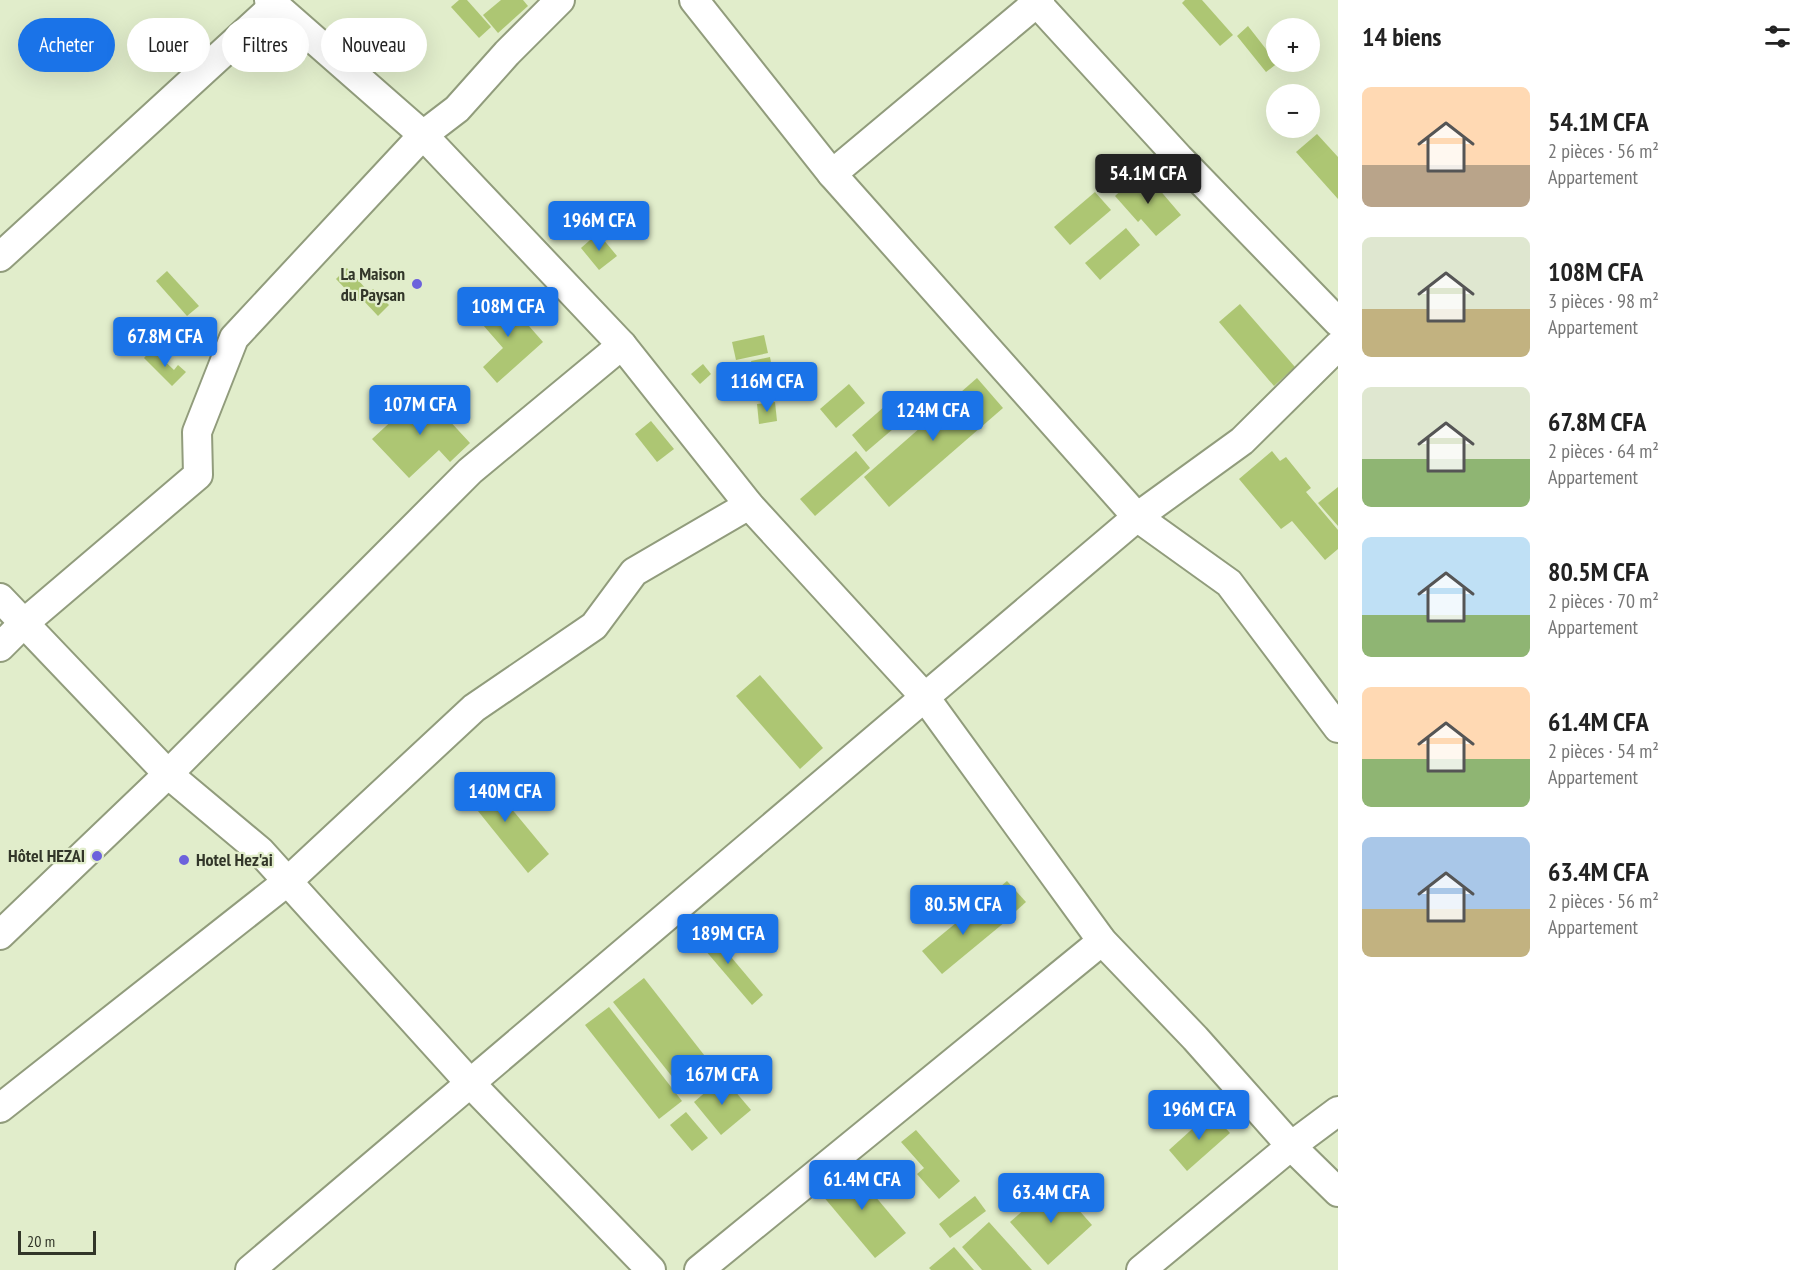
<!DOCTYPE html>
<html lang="fr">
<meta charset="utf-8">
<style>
:root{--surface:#fff;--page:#f2f2f2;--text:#222;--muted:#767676;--accent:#1a73e8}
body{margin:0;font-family:"PT Sans Narrow",sans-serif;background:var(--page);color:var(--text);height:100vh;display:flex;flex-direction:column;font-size:22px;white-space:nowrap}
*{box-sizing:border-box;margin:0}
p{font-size:20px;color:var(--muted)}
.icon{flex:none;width:33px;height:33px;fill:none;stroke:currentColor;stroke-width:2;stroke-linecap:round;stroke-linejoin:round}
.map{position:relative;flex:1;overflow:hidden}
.details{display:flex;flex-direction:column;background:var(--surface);width:480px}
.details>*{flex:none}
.top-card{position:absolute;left:18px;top:18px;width:570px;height:54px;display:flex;gap:12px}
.buttons{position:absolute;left:1266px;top:18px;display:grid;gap:12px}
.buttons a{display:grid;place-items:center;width:54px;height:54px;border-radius:50%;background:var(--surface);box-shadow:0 6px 24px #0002;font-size:30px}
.scale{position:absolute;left:18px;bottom:15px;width:78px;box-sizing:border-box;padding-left:6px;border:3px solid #323629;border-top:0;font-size:16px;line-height:21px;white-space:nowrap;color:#323629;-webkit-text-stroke:4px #e1edcb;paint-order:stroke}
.price{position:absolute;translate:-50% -51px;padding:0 14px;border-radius:6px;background:var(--accent);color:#fff;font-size:20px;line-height:39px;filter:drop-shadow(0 2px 3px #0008)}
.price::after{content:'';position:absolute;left:50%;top:36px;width:18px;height:14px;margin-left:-9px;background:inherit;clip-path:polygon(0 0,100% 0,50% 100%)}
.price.selected{background:#222;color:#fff}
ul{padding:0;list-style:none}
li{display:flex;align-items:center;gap:18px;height:150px;padding:0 24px}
li span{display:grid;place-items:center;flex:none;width:168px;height:120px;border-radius:9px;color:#555}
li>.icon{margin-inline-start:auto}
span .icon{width:72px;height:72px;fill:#fffc;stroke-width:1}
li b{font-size:26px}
h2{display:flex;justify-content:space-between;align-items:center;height:72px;padding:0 24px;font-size:26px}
.tag{padding:0 21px;border-radius:27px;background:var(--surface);box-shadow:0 6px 24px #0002;font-size:21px;line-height:54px}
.tag.selected{background:var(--accent);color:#fff}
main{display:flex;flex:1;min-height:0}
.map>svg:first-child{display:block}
</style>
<main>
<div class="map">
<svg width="1338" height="1270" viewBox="0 0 1338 1270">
<rect width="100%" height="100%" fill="#e1edcb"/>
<g fill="#adc673">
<polygon points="459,0 467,0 491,27 479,38 451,7"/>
<polygon points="501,0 523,0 528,6 498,33 483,15"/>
<polygon points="1185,0 1202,0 1233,35 1220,46 1182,3"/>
<polygon points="1248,26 1276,62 1279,62 1266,72 1237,36"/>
<polygon points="357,27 372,44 356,60 341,41"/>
<polygon points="1317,134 1338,157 1338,199 1296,152"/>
<polygon points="1132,154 1139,163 1123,177 1126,180 1111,193 1101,181"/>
<polygon points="1139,174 1148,185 1152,181 1181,215 1156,236 1141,219 1138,222 1115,196"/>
<polygon points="1095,192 1111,210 1070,245 1054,227"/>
<polygon points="1126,228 1140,245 1100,280 1085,263"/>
<polygon points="598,233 617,256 599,270 581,248"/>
<polygon points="347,268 368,291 357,301 336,279"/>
<polygon points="167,271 199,306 187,316 156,281"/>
<polygon points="373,289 389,305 378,316 362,299"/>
<polygon points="502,295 543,342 497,383 483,367 503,348 476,317"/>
<polygon points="1240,304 1295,367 1274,386 1219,322"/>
<polygon points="764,335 768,353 736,360 732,342"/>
<polygon points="152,349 174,370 178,365 186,372 172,386 144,358"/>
<polygon points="770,357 774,378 756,382 751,361"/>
<polygon points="703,364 711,374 700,384 691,374"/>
<polygon points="977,378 1003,408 889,507 864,477"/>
<polygon points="849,384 865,403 836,428 820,409"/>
<polygon points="423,392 470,443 450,462 439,450 409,478 372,439"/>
<polygon points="775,402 777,421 759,424 757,404"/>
<polygon points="885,406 900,423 866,452 852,435"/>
<polygon points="651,421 674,449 657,462 635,434"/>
<polygon points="856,451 870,468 815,516 800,499"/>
<polygon points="1272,451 1280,461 1286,457 1311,488 1306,492 1338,530 1338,549 1325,560 1292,521 1281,529 1239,479"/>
<polygon points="1338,487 1338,526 1318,503"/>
<polygon points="760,675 823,748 800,769 736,696"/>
<polygon points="481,772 549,854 528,873 461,790"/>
<polygon points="1007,881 1026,902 1007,919 988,897"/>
<polygon points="985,899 1005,922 942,974 922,951"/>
<polygon points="705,926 763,995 752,1005 693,936"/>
<polygon points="644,978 715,1069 685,1093 613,1002"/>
<polygon points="609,1007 682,1101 659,1119 585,1025"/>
<polygon points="723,1077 751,1110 721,1135 694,1102"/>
<polygon points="686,1112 708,1138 692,1151 670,1125"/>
<polygon points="1211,1112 1230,1133 1187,1171 1169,1150"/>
<polygon points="916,1130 960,1181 939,1199 917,1174 924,1168 901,1142"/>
<polygon points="848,1164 906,1233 875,1258 817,1189"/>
<polygon points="1055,1183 1092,1225 1048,1265 1010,1222"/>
<polygon points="975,1196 986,1211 950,1238 939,1224"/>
<polygon points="989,1222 1032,1270 982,1270 962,1247"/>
<polygon points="954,1247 974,1270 931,1270 929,1268"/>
</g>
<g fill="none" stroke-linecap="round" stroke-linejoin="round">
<g stroke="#919c7c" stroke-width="32">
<g id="minor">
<polyline points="269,0 423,135 622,345 749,505 924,696 1102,941 1195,1038 1291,1146 1338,1192"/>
<polyline points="694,0 832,174 1137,517 1229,583 1338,728"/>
<polyline points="1037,3 1179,158 1338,322"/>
<polyline points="832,174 1040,0"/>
<polyline points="0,257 274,6"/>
<polyline points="0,598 168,774 260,851 471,1084 651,1270"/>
<polyline points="0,647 23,624 198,475 197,432 234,338 423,135 457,109 507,53 560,0"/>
<polyline points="0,935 168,774 470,471 622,345"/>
<polyline points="0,1108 288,881 474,708 594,626 634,572 749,505"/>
<polyline points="250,1270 1137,517 1242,441 1338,346"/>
<polyline points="699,1270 1102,941"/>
<polyline points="1141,1270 1291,1146 1338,1111"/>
</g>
</g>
<use href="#minor" stroke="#fff" stroke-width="28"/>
</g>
<g fill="#6c62dc" stroke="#e1edcb" stroke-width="2">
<circle cx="417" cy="284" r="6"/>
<circle cx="97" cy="856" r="6"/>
<circle cx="184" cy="860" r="6"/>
</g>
<g text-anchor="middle" stroke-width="4.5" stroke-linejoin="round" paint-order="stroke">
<g font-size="18" font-weight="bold" fill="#323629" stroke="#e1edcb" text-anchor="end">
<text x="405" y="280">La Maison<tspan x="405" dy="21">du Paysan</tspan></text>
<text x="85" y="862">Hôtel HEZAI</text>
<text x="196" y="866" text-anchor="start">Hotel Hez'ai</text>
</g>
</g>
</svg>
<div class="buttons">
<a>+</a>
<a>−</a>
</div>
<div class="scale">20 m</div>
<b class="price selected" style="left:1148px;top:205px">54.1M CFA</b>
<b class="price" style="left:599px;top:252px">196M CFA</b>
<b class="price" style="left:508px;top:338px">108M CFA</b>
<b class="price" style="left:165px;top:368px">67.8M CFA</b>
<b class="price" style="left:767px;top:413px">116M CFA</b>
<b class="price" style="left:420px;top:436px">107M CFA</b>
<b class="price" style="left:933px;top:442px">124M CFA</b>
<b class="price" style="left:505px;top:823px">140M CFA</b>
<b class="price" style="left:963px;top:936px">80.5M CFA</b>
<b class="price" style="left:728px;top:965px">189M CFA</b>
<b class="price" style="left:722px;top:1106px">167M CFA</b>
<b class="price" style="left:1199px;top:1141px">196M CFA</b>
<b class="price" style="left:862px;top:1211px">61.4M CFA</b>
<b class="price" style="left:1051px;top:1224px">63.4M CFA</b>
<div class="top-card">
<a class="tag selected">Acheter</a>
<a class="tag">Louer</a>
<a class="tag">Filtres</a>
<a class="tag">Nouveau</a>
</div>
</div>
<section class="details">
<h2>14 biens<svg class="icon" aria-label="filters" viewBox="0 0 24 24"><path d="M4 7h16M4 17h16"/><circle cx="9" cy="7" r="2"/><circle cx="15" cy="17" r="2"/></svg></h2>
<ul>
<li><span style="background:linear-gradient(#ffd9b3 65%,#b9a48a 0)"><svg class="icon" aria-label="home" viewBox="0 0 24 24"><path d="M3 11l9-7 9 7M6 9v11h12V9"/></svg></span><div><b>54.1M CFA</b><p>2 pièces · 56 m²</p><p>Appartement</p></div></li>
<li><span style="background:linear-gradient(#dfe7d0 60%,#c2b280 0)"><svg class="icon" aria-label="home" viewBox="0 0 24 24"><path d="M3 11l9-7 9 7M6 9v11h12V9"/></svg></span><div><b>108M CFA</b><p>3 pièces · 98 m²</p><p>Appartement</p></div></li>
<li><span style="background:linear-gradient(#dfe7d0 60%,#8fb573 0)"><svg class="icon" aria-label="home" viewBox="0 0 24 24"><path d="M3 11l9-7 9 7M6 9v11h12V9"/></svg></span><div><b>67.8M CFA</b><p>2 pièces · 64 m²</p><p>Appartement</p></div></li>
<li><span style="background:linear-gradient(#bfe0f5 65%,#8fb573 0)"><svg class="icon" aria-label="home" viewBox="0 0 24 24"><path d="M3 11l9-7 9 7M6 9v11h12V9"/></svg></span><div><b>80.5M CFA</b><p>2 pièces · 70 m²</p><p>Appartement</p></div></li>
<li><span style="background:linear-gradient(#ffd9b3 60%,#8fb573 0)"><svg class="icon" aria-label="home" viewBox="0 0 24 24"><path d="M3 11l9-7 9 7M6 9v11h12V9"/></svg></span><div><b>61.4M CFA</b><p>2 pièces · 54 m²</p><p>Appartement</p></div></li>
<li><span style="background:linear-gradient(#a9c7e8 60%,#c2b280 0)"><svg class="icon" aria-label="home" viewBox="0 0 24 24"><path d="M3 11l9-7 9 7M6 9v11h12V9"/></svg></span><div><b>63.4M CFA</b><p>2 pièces · 56 m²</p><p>Appartement</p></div></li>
</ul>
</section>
</main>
